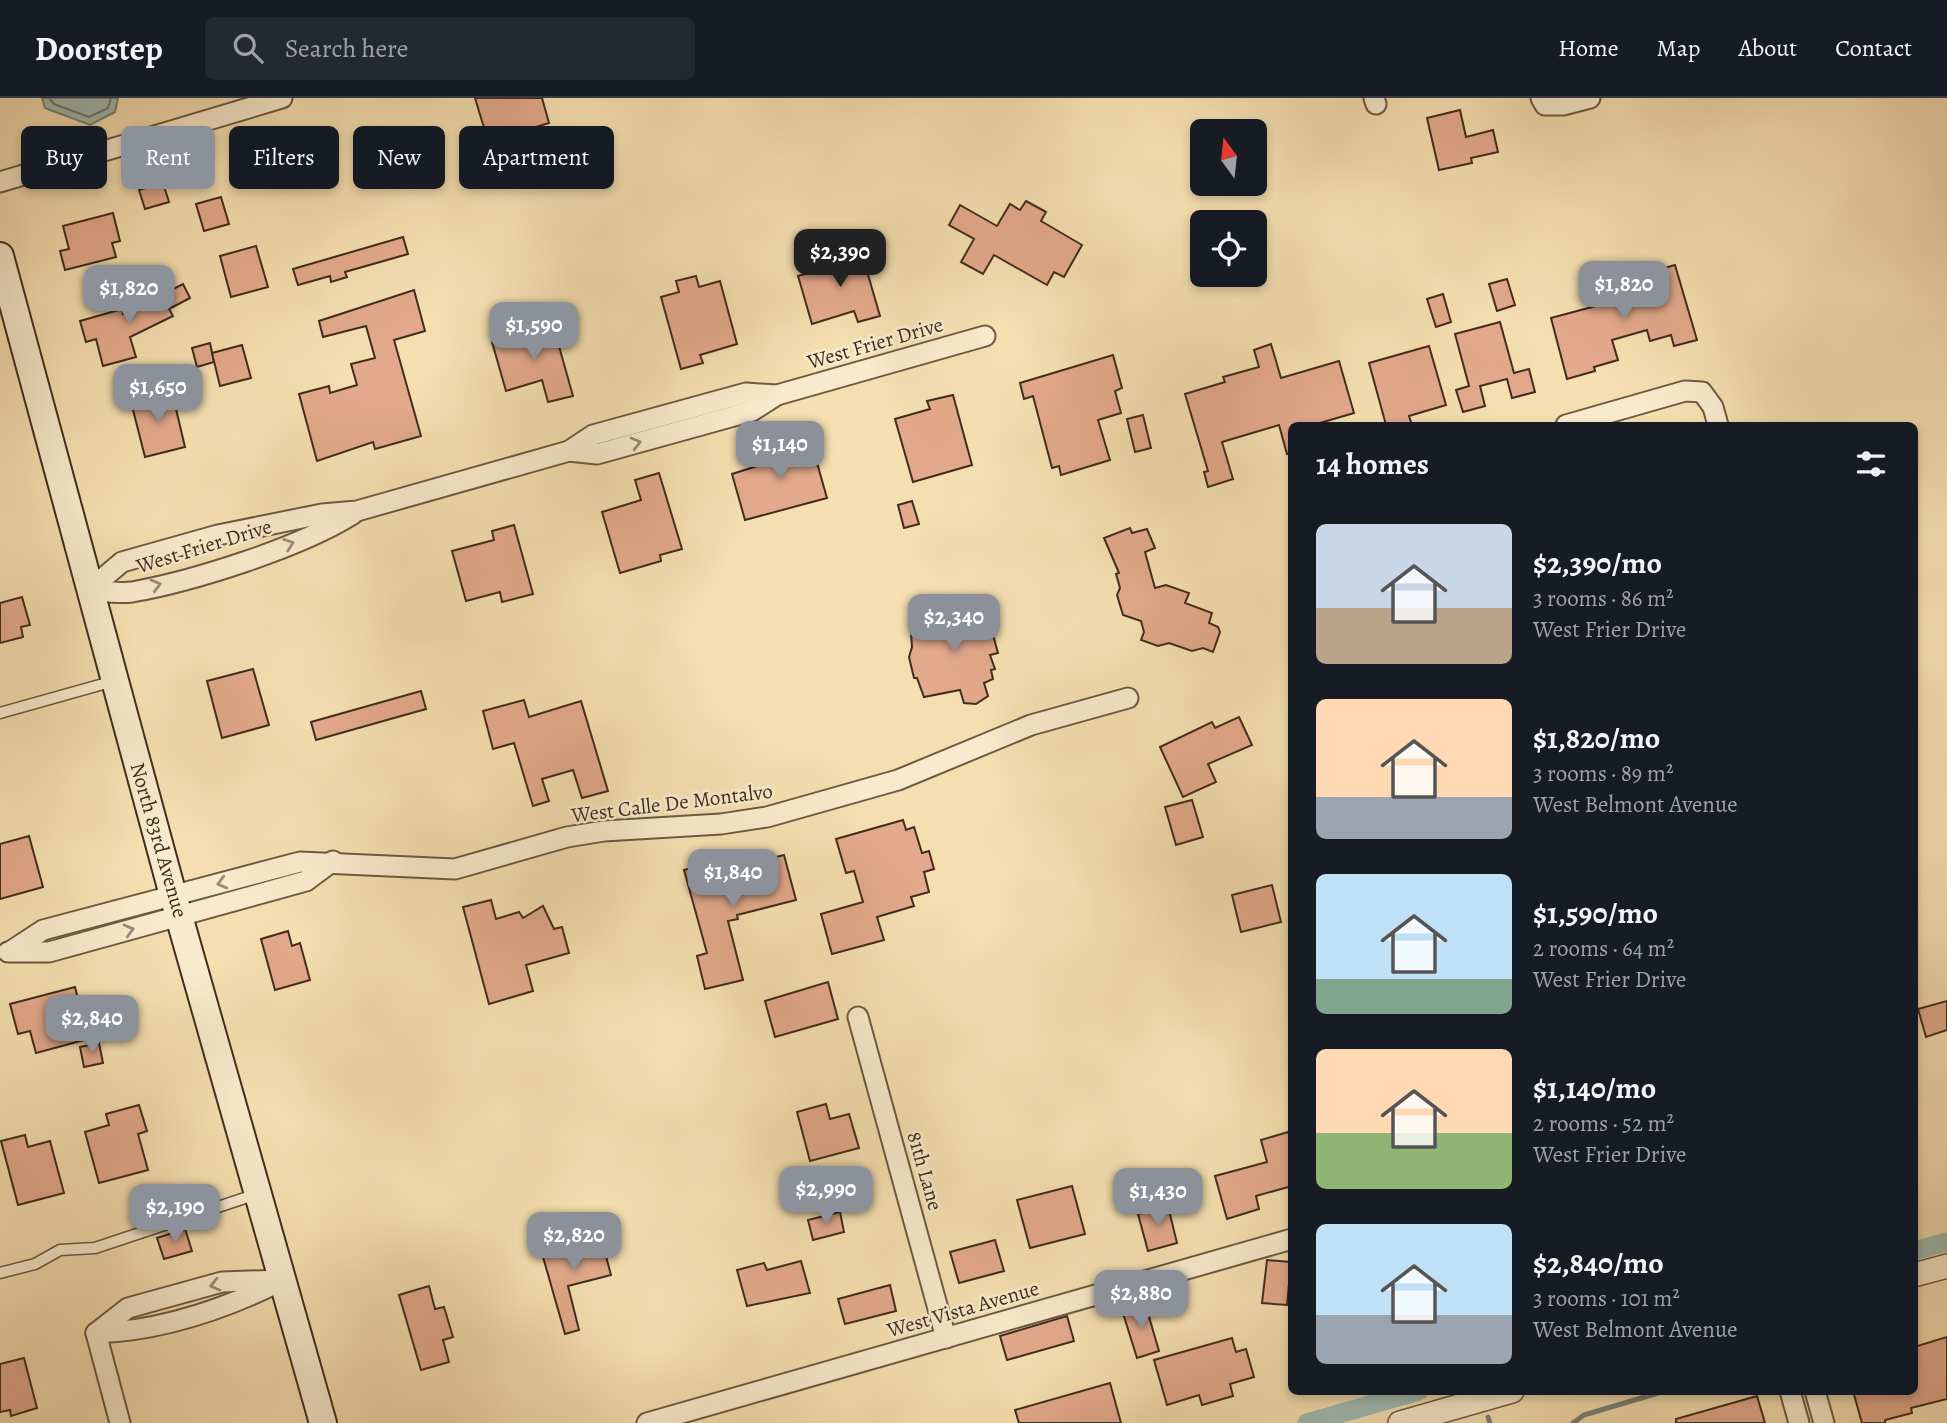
<!DOCTYPE html>
<meta charset="utf-8">
<style>
:root{--surface:#171b24;--page:#242831;--text:#f1f3f6;--muted:#9ea1a6;--line:#363941;--accent:#8c9099}
body{margin:0;font-family:Alegreya,serif;background:var(--page);color:var(--text);height:100vh;display:flex;flex-direction:column;font-size:26px;white-space:nowrap}
*{box-sizing:border-box;margin:0}
p{font-size:23px;color:var(--muted)}
.icon{flex:none;width:38px;height:38px;fill:none;stroke:currentColor;stroke-width:2;stroke-linecap:round;stroke-linejoin:round}
.map{position:relative;flex:1;overflow:hidden}
.side{position:absolute;left:1288px;top:324px;width:630px;height:973px;display:flex;flex-direction:column;background:var(--surface);border-radius:10px;box-shadow:0 4px 10px #0003}
.side>*{flex:none}
.banner{position:absolute;left:21px;top:28px;width:665px;height:63px;display:flex;gap:14px}
.needle{width:46px;rotate:345deg}
.tools{position:absolute;left:1190px;top:21px;display:grid;gap:14px}
.tools a{display:grid;place-items:center;width:77px;height:77px;border-radius:10px;background:var(--surface);box-shadow:0 4px 10px #0003;font-size:35px}
.price{position:absolute;translate:-50% -60px;padding:0 16px;border-radius:14px;background:var(--accent);color:#fff;font-size:23px;line-height:46px;filter:drop-shadow(0 2px 4px #0008)}
.price::after{content:'';position:absolute;left:50%;top:42px;width:21px;height:16px;margin-left:-10px;background:inherit;clip-path:polygon(0 0,100% 0,50% 100%)}
.price.selected{background:#222;color:#fff}
ul{padding:0;list-style:none}
li{display:flex;align-items:center;gap:21px;height:175px;padding:0 28px}
li span{display:grid;place-items:center;flex:none;width:196px;height:140px;border-radius:10px;color:#555}
li>.icon{margin-inline-start:auto}
span .icon{width:84px;height:84px;fill:#fffc;stroke-width:1}
li b{font-size:30px}
h2{display:flex;justify-content:space-between;align-items:center;height:84px;padding:0 28px;font-size:30px}
.pill{padding:0 24px;border-radius:10px;background:var(--surface);box-shadow:0 4px 10px #0003;font-size:24px;line-height:63px}
.pill.selected{background:var(--accent);color:#fff}
header{display:flex;align-items:center;gap:42px;box-sizing:border-box;height:98px;padding:0 35px;background:var(--surface);border-bottom:2px solid var(--line)}
header strong{font-size:33px}
nav{display:flex;gap:38px;margin-inline-start:auto;font-size:24px}
.search{width:490px;height:63px;background:var(--page);display:flex;align-items:center;gap:18px;box-sizing:border-box;padding:0 24px;border-radius:10px;color:var(--muted);font-size:26px}
.map>svg:first-child{display:block}
</style>
<header>
<strong>Doorstep</strong>
<div class="search"><svg class="icon" aria-label="search" viewBox="0 0 24 24"><circle cx="10" cy="10" r="6"/><path d="M15 15l6 6"/></svg>Search here</div>
<nav><a>Home</a><a>Map</a><a>About</a><a>Contact</a></nav>
</header>
<div class="map">
<svg width="1947" height="1325" viewBox="0 0 1947 1325">
<rect width="100%" height="100%" fill="#f5dfb0"/>
<filter id="stains"><feTurbulence type="fractalNoise" baseFrequency=".00286" numOctaves="4"/><feColorMatrix values="0 0 0 0 .2 0 0 0 0 .09 0 0 0 0 .02 0 0 0 .5 -.17"/></filter>
<radialGradient id="worn" r=".72"><stop offset=".6" stop-color="#630" stop-opacity="0"/><stop offset="1" stop-color="#630" stop-opacity=".3"/></radialGradient>
<polygon fill="#9ebbb3" stroke="#798277" stroke-width="2" points="42,0 118,0 115,14 90,27 45,10"/>
<g fill="none" stroke-linecap="round" stroke-linejoin="round">
<polyline stroke="#707468" stroke-width="2" points="49,0 54,6 89,19 108,10 111,0"/>
<g stroke="#798277" stroke-width="5">
<polyline points="1488,1319 1490,1325"/>
<polyline points="1573,1325 1584,1317 1665,1293"/>
</g>
<g stroke="#9ebbb3" stroke-width="19">
<polyline points="1914,1153 1947,1144"/>
<polyline points="1307,1325 1419,1293"/>
</g>
</g>
<g fill="#e3a98c" stroke="#412c1e" stroke-width="2">
<polygon points="475,0 542,0 549,25 488,43"/>
<polygon points="1460,12 1466,39 1493,32 1498,54 1471,60 1472,65 1439,72 1427,20"/>
<polygon points="163,85 169,104 145,111 139,92"/>
<polygon points="221,99 229,126 204,133 196,106"/>
<polygon points="1026,103 1046,114 1041,123 1082,147 1064,179 1054,174 1047,187 994,157 983,176 961,164 974,141 949,127 960,107 997,128 1010,106 1020,112"/>
<polygon points="113,115 120,143 112,145 116,159 65,172 60,153 69,151 63,128"/>
<polygon points="403,139 408,156 345,174 347,179 331,184 330,178 298,187 293,171"/>
<polygon points="256,148 268,189 231,199 220,158"/>
<polygon points="860,149 880,218 858,224 854,213 812,226 798,178 832,168 829,158"/>
<polygon points="1675,167 1697,242 1674,248 1671,237 1650,243 1647,232 1612,242 1618,262 1594,269 1595,273 1567,281 1551,220 1618,202 1613,185"/>
<polygon points="696,178 699,189 720,183 737,246 700,257 703,265 681,271 661,199 679,194 676,183"/>
<polygon points="1507,181 1515,207 1497,213 1489,186"/>
<polygon points="183,186 190,200 169,211 173,218 130,239 136,259 103,268 96,241 86,244 80,223 122,211 123,216"/>
<polygon points="414,192 425,233 394,242 421,338 375,351 373,344 317,363 299,296 329,288 330,295 357,287 351,266 375,260 366,228 323,239 319,223"/>
<polygon points="1443,196 1451,224 1436,229 1427,201"/>
<polygon points="1500,224 1514,275 1529,271 1535,294 1512,300 1507,281 1480,288 1485,308 1463,314 1456,292 1469,288 1455,236"/>
<polygon points="553,227 573,298 548,304 542,282 506,293 492,244"/>
<polygon points="210,245 214,264 197,269 192,250"/>
<polygon points="1271,246 1281,280 1339,263 1354,315 1313,327 1292,327 1292,355 1287,356 1279,327 1222,344 1233,381 1208,389 1204,374 1208,373 1185,296 1225,284 1223,279 1259,269 1254,252"/>
<polygon points="242,247 251,280 220,288 212,255"/>
<polygon points="1429,248 1446,307 1409,318 1412,327 1386,327 1369,265"/>
<polygon points="1113,257 1122,290 1115,293 1121,315 1098,322 1110,362 1061,377 1059,368 1052,370 1033,298 1024,301 1020,285"/>
<polygon points="172,294 185,349 145,359 131,304"/>
<polygon points="953,297 972,367 913,384 895,321 930,311 927,303"/>
<polygon points="1143,317 1151,350 1135,354 1127,321"/>
<polygon points="801,335 809,367 817,365 827,400 745,422 732,376 773,363 772,359 781,357 777,341"/>
<polygon points="659,375 682,451 660,457 661,463 620,475 602,414 641,402 635,382"/>
<polygon points="912,403 919,426 904,430 898,407"/>
<polygon points="514,427 533,496 502,504 500,494 466,503 452,453 494,442 492,433"/>
<polygon points="1130,430 1132,435 1147,431 1155,450 1145,454 1155,490 1166,487 1189,495 1185,505 1212,515 1209,525 1218,529 1220,534 1213,554 1203,550 1192,553 1169,545 1158,548 1141,542 1144,534 1141,523 1123,517 1117,497 1120,490 1116,476 1119,475 1104,440"/>
<polygon points="22,499 30,527 21,529 23,539 0,545 0,505"/>
<polygon points="978,504 987,527 990,526 998,555 990,557 995,571 991,572 993,581 984,585 988,598 976,606 964,605 960,592 924,599 917,580 914,580 909,559 912,549 911,534 921,532 920,526 936,518 936,514"/>
<polygon points="253,571 269,627 222,640 207,583"/>
<polygon points="421,593 426,611 316,642 311,624"/>
<polygon points="524,602 529,619 581,603 608,693 582,700 573,672 542,681 549,703 533,708 514,645 493,651 483,613"/>
<polygon points="1239,619 1252,647 1208,666 1216,684 1183,699 1160,649 1212,624 1215,630"/>
<polygon points="1192,702 1203,739 1176,747 1165,709"/>
<polygon points="903,722 906,732 914,729 922,755 929,753 934,771 924,774 929,794 911,799 914,808 877,819 884,842 832,856 821,816 863,804 854,773 846,775 836,741"/>
<polygon points="29,738 43,789 0,801 0,746"/>
<polygon points="784,757 796,802 737,817 738,821 728,823 743,882 705,891 697,858 707,855 684,772 711,765 712,769 727,765 729,771"/>
<polygon points="1272,787 1281,824 1241,834 1232,797"/>
<polygon points="491,802 496,821 519,814 523,820 543,808 554,831 562,829 569,855 526,867 533,893 489,906 463,809"/>
<polygon points="288,833 292,848 300,845 310,882 275,892 261,841"/>
<polygon points="828,884 838,921 775,939 765,903"/>
<polygon points="75,889 88,941 36,955 30,933 18,936 10,906"/>
<polygon points="1947,903 1947,932 1926,939 1918,911"/>
<polygon points="99,945 103,965 84,969 80,949"/>
<polygon points="826,1006 830,1021 849,1016 859,1050 810,1063 797,1014"/>
<polygon points="139,1007 147,1033 138,1036 148,1072 99,1085 85,1034 109,1027 106,1016"/>
<polygon points="1288,1034 1292,1044 1292,1088 1256,1098 1259,1111 1227,1121 1215,1078 1267,1064 1261,1042"/>
<polygon points="25,1037 28,1049 50,1043 64,1095 18,1107 1,1043"/>
<polygon points="1072,1088 1085,1136 1030,1150 1017,1102"/>
<polygon points="1168,1108 1177,1145 1148,1153 1138,1116"/>
<polygon points="840,1114 844,1134 813,1142 808,1122"/>
<polygon points="185,1131 192,1153 164,1161 157,1140"/>
<polygon points="600,1136 611,1177 568,1188 579,1232 565,1236 541,1152"/>
<polygon points="995,1142 1004,1173 959,1185 950,1154"/>
<polygon points="1267,1162 1291,1164 1287,1207 1262,1205"/>
<polygon points="801,1163 810,1195 747,1208 737,1172 764,1165 767,1172"/>
<polygon points="890,1187 896,1213 845,1226 838,1201"/>
<polygon points="429,1188 435,1211 444,1209 453,1239 443,1242 449,1264 421,1272 399,1197"/>
<polygon points="1145,1205 1159,1253 1137,1260 1122,1212"/>
<polygon points="1067,1218 1074,1243 1007,1262 1000,1238"/>
<polygon points="1947,1239 1947,1301 1911,1310 1912,1315 1885,1322 1885,1325 1862,1325 1853,1293 1914,1293 1914,1249"/>
<polygon points="1232,1240 1236,1254 1246,1251 1254,1279 1230,1286 1233,1298 1202,1307 1199,1297 1167,1307 1154,1262"/>
<polygon points="24,1260 37,1310 11,1318 10,1312 0,1314 0,1266"/>
<polygon points="1110,1285 1121,1325 1019,1325 1015,1312"/>
<polygon points="1757,1298 1765,1325 1676,1325 1676,1321"/>
</g>
<g fill="none" stroke-linecap="round" stroke-linejoin="round">
<g stroke="#6e5942" stroke-width="13">
<g id="service">
<polyline points="0,615 114,583"/>
<polyline points="0,1175 35,1166 60,1152 95,1150 257,1096"/>
</g>
</g>
<g stroke="#6e5942" stroke-width="23">
<g id="minor">
<polyline points="1374,0 1376,6"/>
<polyline points="1541,0 1545,7 1563,7 1590,0"/>
<polyline points="0,84 282,0"/>
<polyline points="1566,327 1685,293 1702,294 1713,309 1718,327"/>
<polyline points="569,353 597,356 752,313 777,297 985,238"/>
<polyline points="89,492 122,464 218,437 322,416 357,413 569,353 593,337 746,295 777,297"/>
<path d="M 89,492 C 102,493 118,496 132,494 C 194,483 301,449 353,416"/>
<polyline points="11,853 43,832 300,764 455,771 567,739 604,733 721,726 767,719 898,682 1031,627 1128,600"/>
<polyline points="8,854 49,854 306,783 333,763"/>
<polyline points="858,919 946,1240"/>
<polyline points="96,1235 128,1210 222,1184 282,1182"/>
<path d="M 96,1235 C 159,1233 219,1213 275,1186"/>
<polyline points="96,1235 120,1325"/>
<polyline points="1790,1293 1799,1325"/>
<polyline points="1815,1293 1824,1325"/>
<polyline points="647,1325 1292,1141"/>
</g>
</g>
<g stroke="#6e5942" stroke-width="26">
<g id="tertiary">
<polyline points="1914,1177 1947,1168"/>
<polyline points="1400,1325 1512,1293"/>
</g>
</g>
<g stroke="#412c1e" stroke-width="30">
<polyline id="secondary" points="0,158 173,797 323,1325"/>
</g>
<use href="#service" stroke="#f8eacc" stroke-width="10"/>
<use href="#minor" stroke="#f8eacc" stroke-width="19"/>
<use href="#tertiary" stroke="#f8eacc" stroke-width="23"/>
<use href="#secondary" stroke="#f8eacc" stroke-width="26"/>
</g>
<defs><path id="oneway-chevron" d="M-2-3.5L2.5 0L-2 3.5" fill="none" stroke-width="1.6" stroke-linecap="round" stroke-linejoin="round" transform="scale(1.75)"/></defs>
<g stroke="#9c8b75">
<use href="#oneway-chevron" transform="translate(636 345) rotate(-15)"/>
<use href="#oneway-chevron" transform="translate(289 446) rotate(-20)"/>
<use href="#oneway-chevron" transform="translate(156 487) rotate(-15)"/>
<use href="#oneway-chevron" transform="translate(222 785) rotate(165)"/>
<use href="#oneway-chevron" transform="translate(129 832) rotate(-15)"/>
<use href="#oneway-chevron" transform="translate(215 1187) rotate(167)"/>
</g>
<g text-anchor="middle" stroke-width="5" stroke-linejoin="round" paint-order="stroke">
<g font-size="21" fill="#412c1e" stroke="#f8eacc">
<text transform="translate(875 245) rotate(-16)" y="7">West Frier Drive</text>
<text transform="translate(204 448) rotate(-17)" y="7">West Frier Drive</text>
<text transform="translate(672 705) rotate(-7)" y="7">West Calle De Montalvo</text>
<text transform="translate(159 742) rotate(74)" y="7">North 83rd Avenue</text>
<text transform="translate(925 1073) rotate(74)" y="7">81th Lane</text>
<text transform="translate(963 1211) rotate(-16)" y="7">West Vista Avenue</text>
</g>
</g>
<rect width="100%" height="100%" filter="url(#stains)"/>
<rect width="100%" height="100%" fill="url(#worn)"/>
</svg>
<div class="tools">
<a><svg class="needle" viewBox="-14 -14 28 28"><path d="M0-13l5 13h-10z" fill="#e53935"/><path d="M0 13l5-13h-10z" fill="#9ea1a6"/></svg></a>
<a><svg class="icon" aria-label="locate" viewBox="0 0 24 24"><circle cx="12" cy="12" r="6"/><path d="M12 2v4M12 18v4M2 12h4M18 12h4"/></svg></a>
</div>
<b class="price selected" style="left:840px;top:191px">$2,390</b>
<b class="price" style="left:1624px;top:223px">$1,820</b>
<b class="price" style="left:129px;top:227px">$1,820</b>
<b class="price" style="left:534px;top:264px">$1,590</b>
<b class="price" style="left:158px;top:326px">$1,650</b>
<b class="price" style="left:780px;top:383px">$1,140</b>
<b class="price" style="left:954px;top:556px">$2,340</b>
<b class="price" style="left:733px;top:811px">$1,840</b>
<b class="price" style="left:92px;top:957px">$2,840</b>
<b class="price" style="left:826px;top:1128px">$2,990</b>
<b class="price" style="left:1158px;top:1130px">$1,430</b>
<b class="price" style="left:175px;top:1146px">$2,190</b>
<b class="price" style="left:574px;top:1174px">$2,820</b>
<b class="price" style="left:1141px;top:1232px">$2,880</b>
<div class="banner">
<a class="pill">Buy</a>
<a class="pill selected">Rent</a>
<a class="pill">Filters</a>
<a class="pill">New</a>
<a class="pill">Apartment</a>
</div>
<section class="side">
<h2>14 homes<svg class="icon" aria-label="filters" viewBox="0 0 24 24"><path d="M4 7h16M4 17h16"/><circle cx="9" cy="7" r="2"/><circle cx="15" cy="17" r="2"/></svg></h2>
<ul>
<li><span style="background:linear-gradient(#c9d6e8 60%,#b9a48a 0)"><svg class="icon" aria-label="home" viewBox="0 0 24 24"><path d="M3 11l9-7 9 7M6 9v11h12V9"/></svg></span><div><b>$2,390/mo</b><p>3 rooms · 86 m²</p><p>West Frier Drive</p></div></li>
<li><span style="background:linear-gradient(#ffd9b3 70%,#9aa5b1 0)"><svg class="icon" aria-label="home" viewBox="0 0 24 24"><path d="M3 11l9-7 9 7M6 9v11h12V9"/></svg></span><div><b>$1,820/mo</b><p>3 rooms · 89 m²</p><p>West Belmont Avenue</p></div></li>
<li><span style="background:linear-gradient(#bfe0f5 75%,#7fa58c 0)"><svg class="icon" aria-label="home" viewBox="0 0 24 24"><path d="M3 11l9-7 9 7M6 9v11h12V9"/></svg></span><div><b>$1,590/mo</b><p>2 rooms · 64 m²</p><p>West Frier Drive</p></div></li>
<li><span style="background:linear-gradient(#ffd9b3 60%,#8fb573 0)"><svg class="icon" aria-label="home" viewBox="0 0 24 24"><path d="M3 11l9-7 9 7M6 9v11h12V9"/></svg></span><div><b>$1,140/mo</b><p>2 rooms · 52 m²</p><p>West Frier Drive</p></div></li>
<li><span style="background:linear-gradient(#bfe0f5 65%,#9aa5b1 0)"><svg class="icon" aria-label="home" viewBox="0 0 24 24"><path d="M3 11l9-7 9 7M6 9v11h12V9"/></svg></span><div><b>$2,840/mo</b><p>3 rooms · 101 m²</p><p>West Belmont Avenue</p></div></li>
</ul>
</section>
</div>
